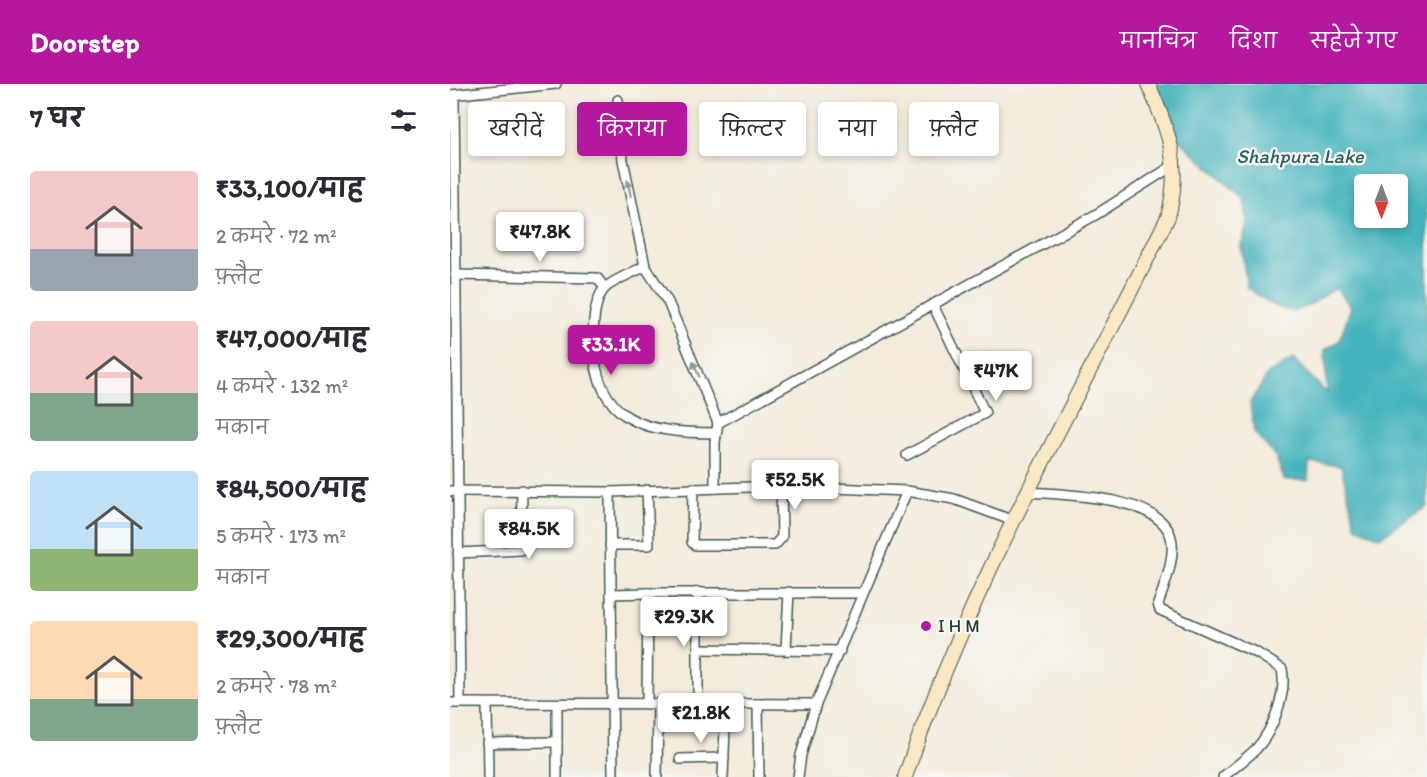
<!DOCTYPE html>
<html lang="hi">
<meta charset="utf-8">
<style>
:root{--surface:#fff;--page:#f7f7f7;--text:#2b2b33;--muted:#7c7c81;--accent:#b5179e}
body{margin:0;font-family:Itim,"Playpen Sans Deva",sans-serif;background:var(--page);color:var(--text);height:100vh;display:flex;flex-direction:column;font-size:22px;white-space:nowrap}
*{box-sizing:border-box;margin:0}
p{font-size:20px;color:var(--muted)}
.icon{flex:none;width:33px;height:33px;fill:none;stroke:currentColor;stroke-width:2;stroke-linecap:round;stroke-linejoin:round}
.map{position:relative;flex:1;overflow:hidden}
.panel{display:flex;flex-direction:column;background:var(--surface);width:450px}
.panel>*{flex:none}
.guide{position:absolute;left:18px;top:18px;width:570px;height:54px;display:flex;gap:12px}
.needle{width:39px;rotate:180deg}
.tools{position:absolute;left:904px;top:90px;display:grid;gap:12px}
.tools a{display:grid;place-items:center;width:54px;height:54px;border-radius:6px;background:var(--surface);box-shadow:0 3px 9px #0003;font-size:30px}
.price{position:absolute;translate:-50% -51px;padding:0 14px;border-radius:6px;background:#fff;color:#222;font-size:20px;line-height:39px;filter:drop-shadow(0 2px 3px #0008)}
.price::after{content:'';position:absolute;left:50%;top:36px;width:18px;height:14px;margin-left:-9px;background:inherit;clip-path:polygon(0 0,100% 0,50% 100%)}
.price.active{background:var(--accent);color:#fff}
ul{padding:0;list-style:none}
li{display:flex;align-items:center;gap:18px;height:150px;padding:0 30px}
li span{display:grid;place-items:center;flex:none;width:168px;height:120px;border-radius:6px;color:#555}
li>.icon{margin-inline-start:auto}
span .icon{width:72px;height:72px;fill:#fffc;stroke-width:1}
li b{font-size:26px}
h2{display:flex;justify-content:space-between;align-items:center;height:72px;padding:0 30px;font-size:26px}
.chip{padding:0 21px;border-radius:6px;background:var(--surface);box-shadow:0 3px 9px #0003;font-size:21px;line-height:54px}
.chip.active{background:var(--accent);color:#fff}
header{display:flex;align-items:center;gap:36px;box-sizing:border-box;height:84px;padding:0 30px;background:var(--accent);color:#fff}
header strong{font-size:28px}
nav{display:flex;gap:33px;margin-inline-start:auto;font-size:21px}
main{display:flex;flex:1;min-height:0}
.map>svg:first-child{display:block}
</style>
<header>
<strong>Doorstep</strong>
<nav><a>मानचित्र</a><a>दिशा</a><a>सहेजे गए</a></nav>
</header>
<main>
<section class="panel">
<h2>7 घर<svg class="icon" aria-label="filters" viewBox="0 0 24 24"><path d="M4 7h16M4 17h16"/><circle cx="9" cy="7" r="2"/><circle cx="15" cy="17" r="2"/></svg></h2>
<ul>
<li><span style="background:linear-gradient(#f6c9c9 65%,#9aa5b1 0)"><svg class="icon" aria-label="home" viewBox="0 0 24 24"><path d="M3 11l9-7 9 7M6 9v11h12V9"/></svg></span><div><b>₹33,100/माह</b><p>2 कमरे · 72 m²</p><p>फ़्लैट</p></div></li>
<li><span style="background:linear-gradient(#f6c9c9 60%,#7fa58c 0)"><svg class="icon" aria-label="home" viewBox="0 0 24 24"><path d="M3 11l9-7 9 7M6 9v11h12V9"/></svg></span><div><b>₹47,000/माह</b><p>4 कमरे · 132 m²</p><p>मकान</p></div></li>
<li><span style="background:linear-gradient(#bfe0f5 65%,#8fb573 0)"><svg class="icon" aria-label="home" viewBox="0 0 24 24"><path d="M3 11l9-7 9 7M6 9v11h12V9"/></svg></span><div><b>₹84,500/माह</b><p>5 कमरे · 173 m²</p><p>मकान</p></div></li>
<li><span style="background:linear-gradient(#ffd9b3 65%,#7fa58c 0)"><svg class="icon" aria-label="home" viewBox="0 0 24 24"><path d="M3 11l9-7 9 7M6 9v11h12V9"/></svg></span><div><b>₹29,300/माह</b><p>2 कमरे · 78 m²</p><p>फ़्लैट</p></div></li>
</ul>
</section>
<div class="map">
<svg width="977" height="693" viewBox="0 0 977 693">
<rect width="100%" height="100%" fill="#f6f6f2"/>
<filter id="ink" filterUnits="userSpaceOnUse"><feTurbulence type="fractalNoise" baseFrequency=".0167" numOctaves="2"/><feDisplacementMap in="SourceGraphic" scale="12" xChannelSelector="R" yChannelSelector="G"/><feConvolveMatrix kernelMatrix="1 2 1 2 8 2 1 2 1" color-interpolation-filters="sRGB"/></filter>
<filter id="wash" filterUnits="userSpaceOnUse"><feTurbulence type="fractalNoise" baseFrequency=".008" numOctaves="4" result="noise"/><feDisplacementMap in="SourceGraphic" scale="24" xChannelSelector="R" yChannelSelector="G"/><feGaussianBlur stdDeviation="1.35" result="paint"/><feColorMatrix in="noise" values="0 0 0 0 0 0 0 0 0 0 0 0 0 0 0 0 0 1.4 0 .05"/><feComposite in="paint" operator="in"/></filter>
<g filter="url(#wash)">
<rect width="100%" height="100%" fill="#f3ead9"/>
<g fill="#44b4bd" stroke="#327878" stroke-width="1.5" fill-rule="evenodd">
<path d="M 704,0 L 977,0 L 977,422 L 930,453 L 906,443 L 891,382 L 859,378 L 858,396 L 834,396 L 826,373 L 804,348 L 800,319 L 818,290 L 843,275 L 877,309 L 875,266 L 889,257 L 901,223 L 886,204 C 842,233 841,235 797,204 L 791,161 L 798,139 L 794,115 L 725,52 ZM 915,100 L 948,100 L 948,134 L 915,134 Z"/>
<polygon points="79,37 81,56 48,59 46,40"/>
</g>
</g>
<g filter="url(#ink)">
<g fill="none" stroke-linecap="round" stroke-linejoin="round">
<g stroke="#3f574d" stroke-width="12">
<g id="street">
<polyline points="1,11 106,0"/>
<polyline points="4,11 10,618"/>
<polyline points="168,16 173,76 195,182 218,218 268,339"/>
<path d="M 195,182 C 183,189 165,195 155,204 C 144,215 143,243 143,257 C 146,339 195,349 266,349"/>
<polyline points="5,191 147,194 155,204"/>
<polyline points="457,371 535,329 483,221"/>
<polyline points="243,404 242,458 245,461 325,461 332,453 331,402"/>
<polyline points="265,404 265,358 268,339 647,130 724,81"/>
<polyline points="0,407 160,408 331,402 457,407 504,415 564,437"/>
<polyline points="160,408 163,693"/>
<path d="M 578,408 C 613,411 709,411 721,453 C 726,473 715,500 708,520 L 710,526 L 807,569 L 832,585 C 837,609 823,647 806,665 C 796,675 783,684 773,693"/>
<polyline points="160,461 199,461 197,406"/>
<polyline points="8,469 71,466 72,406"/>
<polyline points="248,508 248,620"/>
<polyline points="161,510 198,509"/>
<polyline points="248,565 390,567"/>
<polyline points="336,565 339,508"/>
<polyline points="0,619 366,620"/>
<polyline points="37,620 38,693"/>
<polyline points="197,620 198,509 413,509"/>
<polyline points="308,620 309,693"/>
<polyline points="37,659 107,658"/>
<polyline points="230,675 274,674"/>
<polyline points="107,693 107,620"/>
<polyline points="207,693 208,620"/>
<polyline points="273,693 276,620"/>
<polyline points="348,693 351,671 366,620 457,407"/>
</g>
</g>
<g stroke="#3f574d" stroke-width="16">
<path id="secondary" d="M 455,693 C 521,498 627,317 718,133 C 732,81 719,47 698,0"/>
</g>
<use href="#street" stroke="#fff" stroke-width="9"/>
<use href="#secondary" stroke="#fae7c3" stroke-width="14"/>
</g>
<defs><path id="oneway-solid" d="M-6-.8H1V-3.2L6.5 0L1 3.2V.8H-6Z" transform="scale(1.5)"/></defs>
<g fill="#8f9e9a">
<use href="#oneway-solid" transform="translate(179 104) rotate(-102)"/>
<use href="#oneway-solid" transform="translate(246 285) rotate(-113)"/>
</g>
</g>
<circle fill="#b5179e" stroke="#f6f6f2" stroke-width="2" cx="476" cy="542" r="6"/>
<g text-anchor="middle" stroke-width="5" stroke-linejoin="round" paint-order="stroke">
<g font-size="18" fill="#1f3d34" stroke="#f6f6f2" text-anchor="start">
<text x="488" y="548">I H M</text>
</g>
<g font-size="20" font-style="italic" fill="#2a615d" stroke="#f6f6f2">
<text x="850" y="79">Shahpura Lake</text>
</g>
</g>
</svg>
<div class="tools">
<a><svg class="needle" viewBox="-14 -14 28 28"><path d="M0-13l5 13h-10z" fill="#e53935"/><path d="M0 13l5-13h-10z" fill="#7c7c81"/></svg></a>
</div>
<b class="price" style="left:90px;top:179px">₹47.8K</b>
<b class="price active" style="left:161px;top:292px">₹33.1K</b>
<b class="price" style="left:546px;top:318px">₹47K</b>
<b class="price" style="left:345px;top:427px">₹52.5K</b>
<b class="price" style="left:79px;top:476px">₹84.5K</b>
<b class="price" style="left:234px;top:564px">₹29.3K</b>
<b class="price" style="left:251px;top:660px">₹21.8K</b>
<div class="guide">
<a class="chip">खरीदें</a>
<a class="chip active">किराया</a>
<a class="chip">फ़िल्टर</a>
<a class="chip">नया</a>
<a class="chip">फ़्लैट</a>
</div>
</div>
</main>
